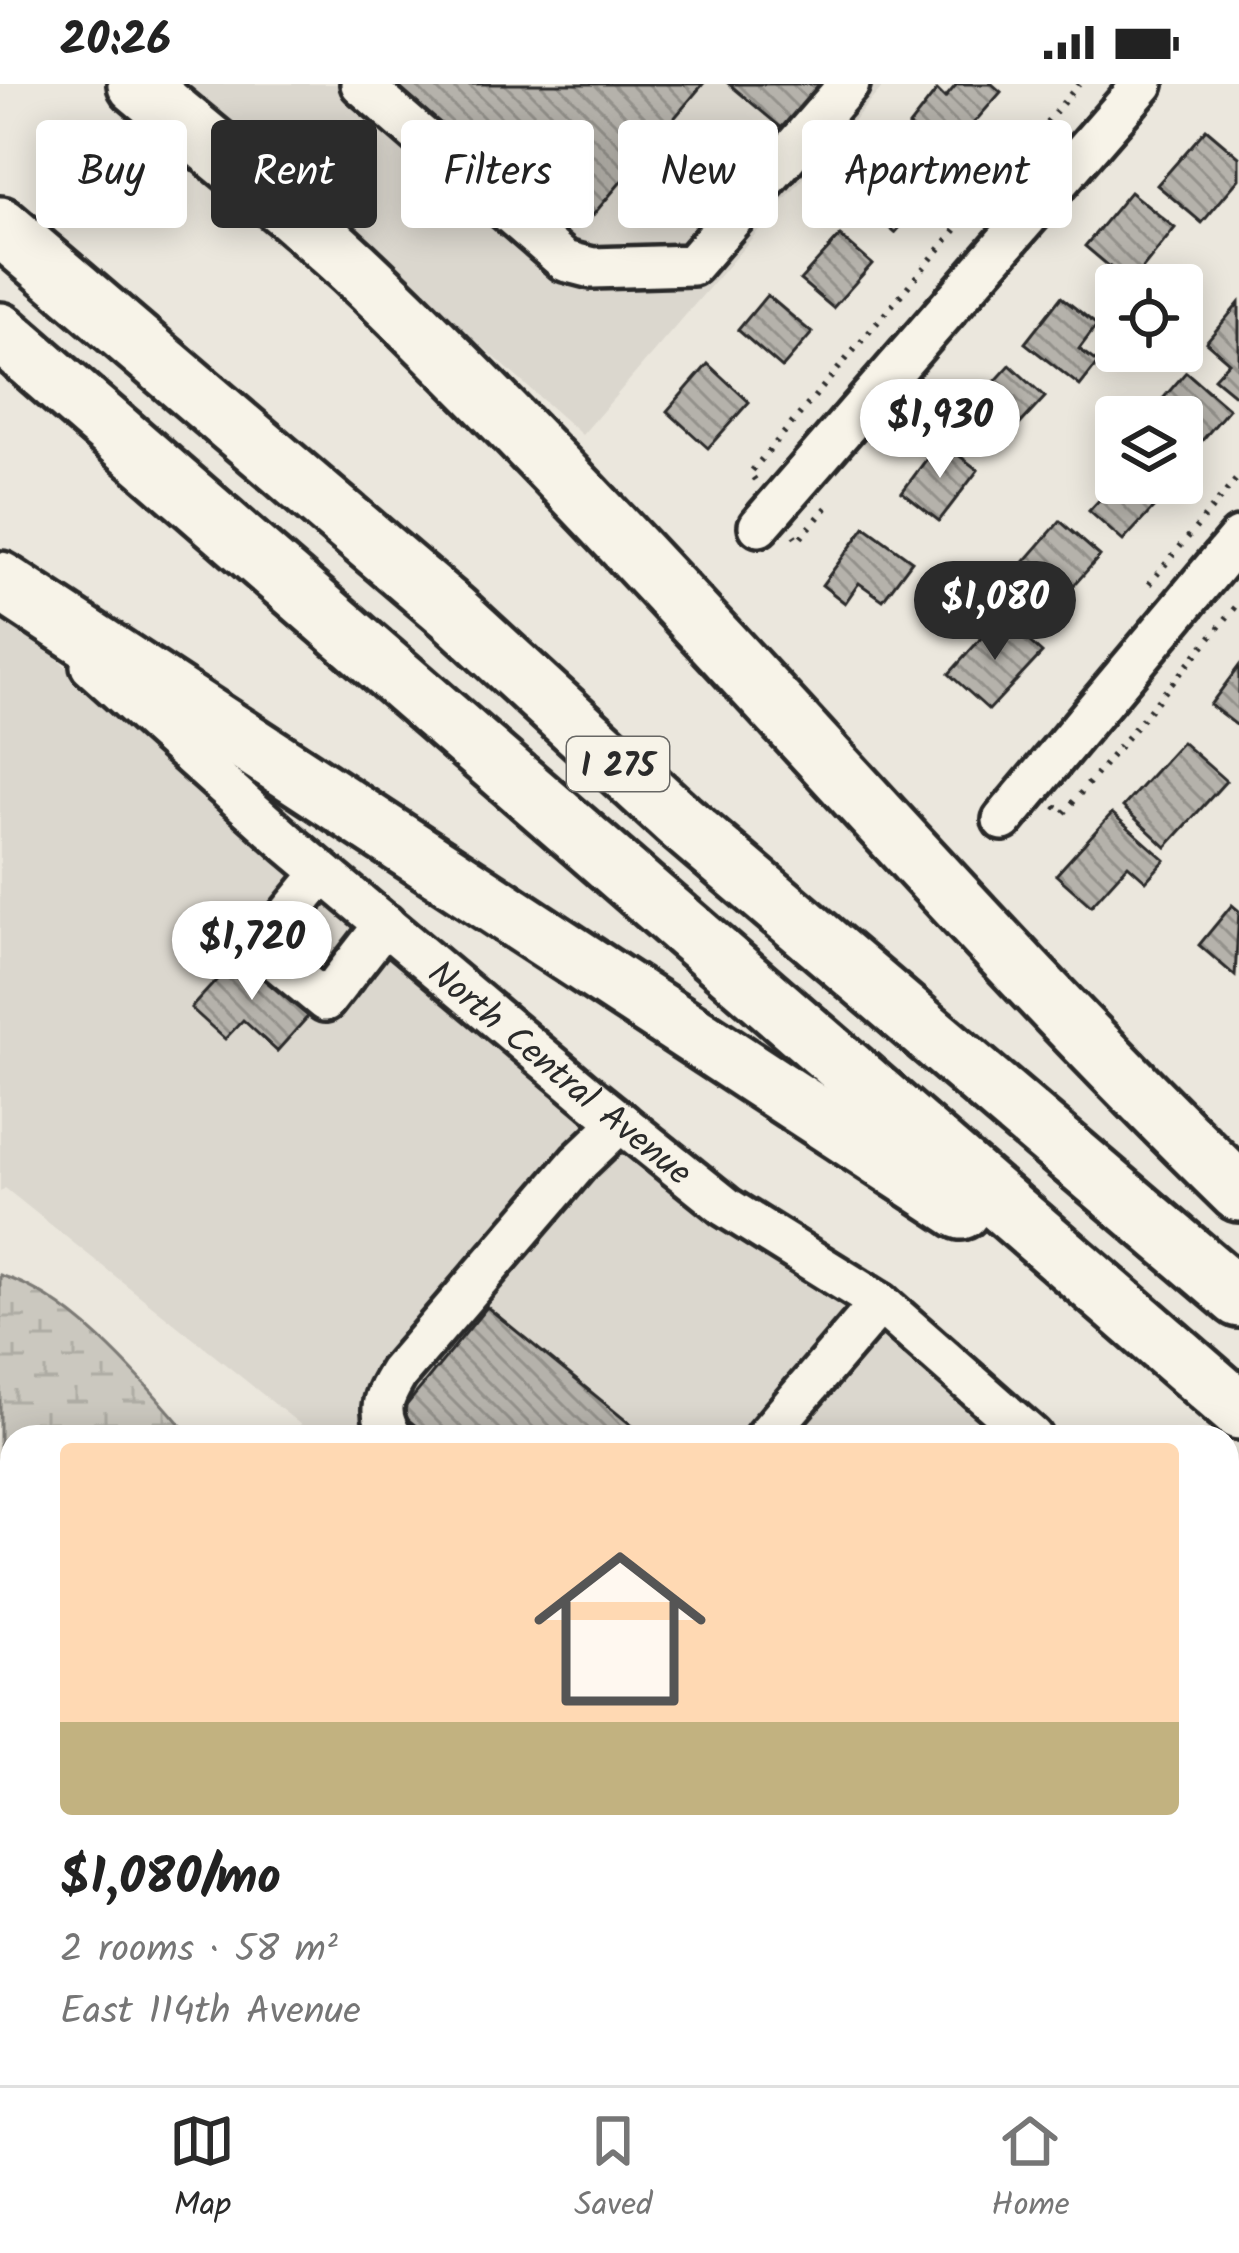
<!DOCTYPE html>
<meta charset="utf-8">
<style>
:root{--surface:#fff;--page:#f6f6f6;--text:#222;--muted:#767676;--line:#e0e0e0;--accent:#2b2b2b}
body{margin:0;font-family:Kalam,sans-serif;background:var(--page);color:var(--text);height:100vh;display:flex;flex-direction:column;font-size:45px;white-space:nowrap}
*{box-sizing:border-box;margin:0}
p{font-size:39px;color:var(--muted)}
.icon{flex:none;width:66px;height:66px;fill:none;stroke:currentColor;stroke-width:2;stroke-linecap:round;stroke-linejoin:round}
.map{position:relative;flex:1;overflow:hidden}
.details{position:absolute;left:0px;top:1341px;width:1239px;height:660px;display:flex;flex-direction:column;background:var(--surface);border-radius:36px 36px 0 0;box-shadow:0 6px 30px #0003}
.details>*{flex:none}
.guide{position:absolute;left:36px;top:36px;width:1167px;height:108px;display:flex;gap:24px}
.buttons{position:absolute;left:1095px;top:180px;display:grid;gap:24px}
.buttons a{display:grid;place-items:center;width:108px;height:108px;border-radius:12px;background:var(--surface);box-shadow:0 6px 30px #0003;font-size:60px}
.price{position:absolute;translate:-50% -102px;padding:0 27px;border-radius:42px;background:#fff;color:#222;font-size:39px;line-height:78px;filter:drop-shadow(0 3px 6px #0008)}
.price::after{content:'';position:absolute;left:50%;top:72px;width:36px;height:27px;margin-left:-18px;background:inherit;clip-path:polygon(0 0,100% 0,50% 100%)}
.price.on{background:var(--accent);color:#fff}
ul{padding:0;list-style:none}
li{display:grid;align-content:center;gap:24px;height:636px;padding:0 60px}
li span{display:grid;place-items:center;height:372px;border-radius:12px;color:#555}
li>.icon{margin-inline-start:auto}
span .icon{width:216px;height:216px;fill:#fffc;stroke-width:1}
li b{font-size:51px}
.pill{padding:0 42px;border-radius:12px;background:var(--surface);box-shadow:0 6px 30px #0003;font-size:42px;line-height:108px}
.pill.on{background:var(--accent);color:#fff}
.status{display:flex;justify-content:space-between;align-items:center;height:84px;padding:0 60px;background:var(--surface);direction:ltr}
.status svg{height:33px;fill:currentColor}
.tabs{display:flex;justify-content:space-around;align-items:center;height:168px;border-top:3px solid var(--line);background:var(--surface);font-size:33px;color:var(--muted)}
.tabs a{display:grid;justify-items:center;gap:6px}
.tabs .on{color:var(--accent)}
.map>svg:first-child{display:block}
</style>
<div class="status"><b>20:26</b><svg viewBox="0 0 49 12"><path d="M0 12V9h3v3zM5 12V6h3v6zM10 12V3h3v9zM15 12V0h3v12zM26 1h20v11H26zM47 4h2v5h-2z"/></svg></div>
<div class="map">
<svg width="1239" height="2001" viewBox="0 0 1239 2001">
<defs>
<pattern id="wetland-marsh" width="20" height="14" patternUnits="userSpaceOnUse" patternTransform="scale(3)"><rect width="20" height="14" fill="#cbc8bf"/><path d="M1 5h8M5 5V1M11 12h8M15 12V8" fill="none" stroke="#aeaca4"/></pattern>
<pattern id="building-back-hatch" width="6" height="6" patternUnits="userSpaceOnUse" patternTransform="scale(3)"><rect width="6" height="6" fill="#b5b2ab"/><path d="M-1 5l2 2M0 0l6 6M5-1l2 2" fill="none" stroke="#93918b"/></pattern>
</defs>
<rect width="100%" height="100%" fill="#ebe7dd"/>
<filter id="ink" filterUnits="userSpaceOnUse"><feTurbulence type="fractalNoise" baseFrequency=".00833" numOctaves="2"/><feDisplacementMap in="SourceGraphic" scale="24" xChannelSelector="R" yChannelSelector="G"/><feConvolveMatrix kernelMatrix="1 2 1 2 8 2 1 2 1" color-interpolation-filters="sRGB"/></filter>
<g filter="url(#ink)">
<g fill="#dbd7ce">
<polygon points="187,0 885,0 582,351"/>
<polygon points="0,523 278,773 870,1232 1006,1353 316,1353 5,1104 0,1108"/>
<polygon points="0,1759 12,1768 12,1989 284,1989 298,2001 0,2001"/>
</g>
<path fill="url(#wetland-marsh)" stroke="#7b7a75" stroke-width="3" d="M 0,1191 C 74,1213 142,1296 191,1353 L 12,1353 L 12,1656 L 0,1646 Z"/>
<g fill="url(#building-back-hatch)" stroke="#2b2b2b" stroke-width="3">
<polygon points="386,0 703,0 588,137 493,51 474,74"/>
<polygon points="729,0 833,0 790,51"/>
<polygon points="957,0 992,0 1001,8 972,41 979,47 954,79 909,42 937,6 945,14"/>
<polygon points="1206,45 1239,73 1239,95 1202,139 1157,101"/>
<polygon points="894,53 933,86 921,98 943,117 928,135 916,125 895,149 863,121 887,94 870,80"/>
<polygon points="1130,108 1175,144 1130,200 1085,162"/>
<polygon points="840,152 872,180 833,224 800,196"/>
<polygon points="767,211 812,249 782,284 738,246"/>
<polygon points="1061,213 1097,241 1079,265 1098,279 1080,302 1025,259"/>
<polygon points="1239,219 1239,311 1237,313 1214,294 1229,278 1206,258"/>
<polygon points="708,280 749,318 708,364 667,327"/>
<polygon points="1010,281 1045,313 996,366 961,335"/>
<polygon points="1186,288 1229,325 1182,380 1182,333 1147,333"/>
<polygon points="940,357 978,386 939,437 902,408"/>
<polygon points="1116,398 1164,399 1171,405 1123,457 1089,427"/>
<polygon points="1060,437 1100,472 1059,518 1019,484"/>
<polygon points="865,443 912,477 883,516 859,499 845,519 822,501"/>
<polygon points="1001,532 1042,569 989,626 949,590"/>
<polygon points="1239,582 1239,643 1210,621"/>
<polygon points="1182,658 1226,697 1166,763 1123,723"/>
<polygon points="1112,729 1165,776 1146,797 1128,781 1091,822 1056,791"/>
<polygon points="1232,821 1239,827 1235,892 1199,861"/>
<polygon points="244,866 312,928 277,967 243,936 225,955 191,924"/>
<polygon points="487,1223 646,1353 429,1353 400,1329"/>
<polygon points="399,1989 466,1989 460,1990 464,2001 402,2001"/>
</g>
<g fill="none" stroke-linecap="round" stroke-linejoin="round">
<g stroke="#2b2b2b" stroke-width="48">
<g id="minor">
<polyline points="361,0 565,177 592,184 692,181 849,0"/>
<polyline points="759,442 1143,0"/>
<path id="s1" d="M 91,582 L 289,760 L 593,1016 L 726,1123 L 880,1219 L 1032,1353"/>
<polyline points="1003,736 1239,454"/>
<polyline points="323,789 261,864 325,917 385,840"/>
<path d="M 392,1353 C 376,1327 383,1314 398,1289 L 579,1078 L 621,1038"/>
<polyline points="765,1353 880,1219"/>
<polyline points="1227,1521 1239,1531"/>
<polyline points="1227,1826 1239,1812"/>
<polyline points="146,1989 161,2001"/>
<polyline points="643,1989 656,2001"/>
<polyline points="1124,1989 1158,2001"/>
<polyline points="16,2001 26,1989"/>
</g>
</g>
<g stroke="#2b2b2b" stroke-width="66">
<g id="highway">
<path d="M 137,0 C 215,66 298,130 372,201 C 673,491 939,817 1239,1108"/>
<polyline points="0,142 452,528 678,736 1239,1214"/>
<polyline points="0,248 1239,1326"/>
<polyline points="0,497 961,1126"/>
</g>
</g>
<g stroke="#2b2b2b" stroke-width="6" stroke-dasharray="3 9" stroke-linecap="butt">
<polyline points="755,396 750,389 1079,0"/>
<polyline points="794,451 798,457 827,423"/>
<polyline points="1149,500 1239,392"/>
<polyline points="1055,722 1064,729 1239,519"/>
</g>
<use href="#minor" stroke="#f7f3e8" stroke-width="39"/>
<use href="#highway" stroke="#f7f3e8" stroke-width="57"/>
</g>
</g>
<g text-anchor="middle" stroke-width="9" stroke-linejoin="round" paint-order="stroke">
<rect fill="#f7f3e8" stroke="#686764" stroke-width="3" x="567" y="653" width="102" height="54" rx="9"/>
<g font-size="33" font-weight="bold" fill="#2b2b2b">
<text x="618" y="692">I 275</text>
</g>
<g font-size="36" fill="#2b2b2b" stroke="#f7f3e8">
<text dy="13" stroke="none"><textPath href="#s1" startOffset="621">North Central Avenue</textPath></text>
</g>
</g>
</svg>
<div class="buttons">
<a><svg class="icon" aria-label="locate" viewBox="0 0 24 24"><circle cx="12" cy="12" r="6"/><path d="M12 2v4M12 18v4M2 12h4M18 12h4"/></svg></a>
<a><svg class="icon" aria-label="layers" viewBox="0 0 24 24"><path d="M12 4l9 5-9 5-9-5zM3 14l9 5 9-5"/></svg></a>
</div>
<b class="price" style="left:940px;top:397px">$1,930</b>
<b class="price on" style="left:995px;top:579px">$1,080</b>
<b class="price" style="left:252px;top:919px">$1,720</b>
<div class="guide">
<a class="pill">Buy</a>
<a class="pill on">Rent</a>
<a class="pill">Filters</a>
<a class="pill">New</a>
<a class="pill">Apartment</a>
</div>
<section class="details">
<ul>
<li><span style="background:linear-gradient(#ffd9b3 75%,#c2b280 0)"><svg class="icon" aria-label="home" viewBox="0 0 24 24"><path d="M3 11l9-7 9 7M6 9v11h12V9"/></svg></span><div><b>$1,080/mo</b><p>2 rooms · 58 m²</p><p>East 114th Avenue</p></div></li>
</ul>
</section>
</div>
<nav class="tabs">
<a class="on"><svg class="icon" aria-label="map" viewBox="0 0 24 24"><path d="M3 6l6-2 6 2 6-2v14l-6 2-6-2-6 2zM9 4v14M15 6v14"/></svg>Map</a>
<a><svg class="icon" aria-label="saved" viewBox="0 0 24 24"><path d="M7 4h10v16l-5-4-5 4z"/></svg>Saved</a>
<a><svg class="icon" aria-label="home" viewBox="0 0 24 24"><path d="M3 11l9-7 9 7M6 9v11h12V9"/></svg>Home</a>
</nav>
